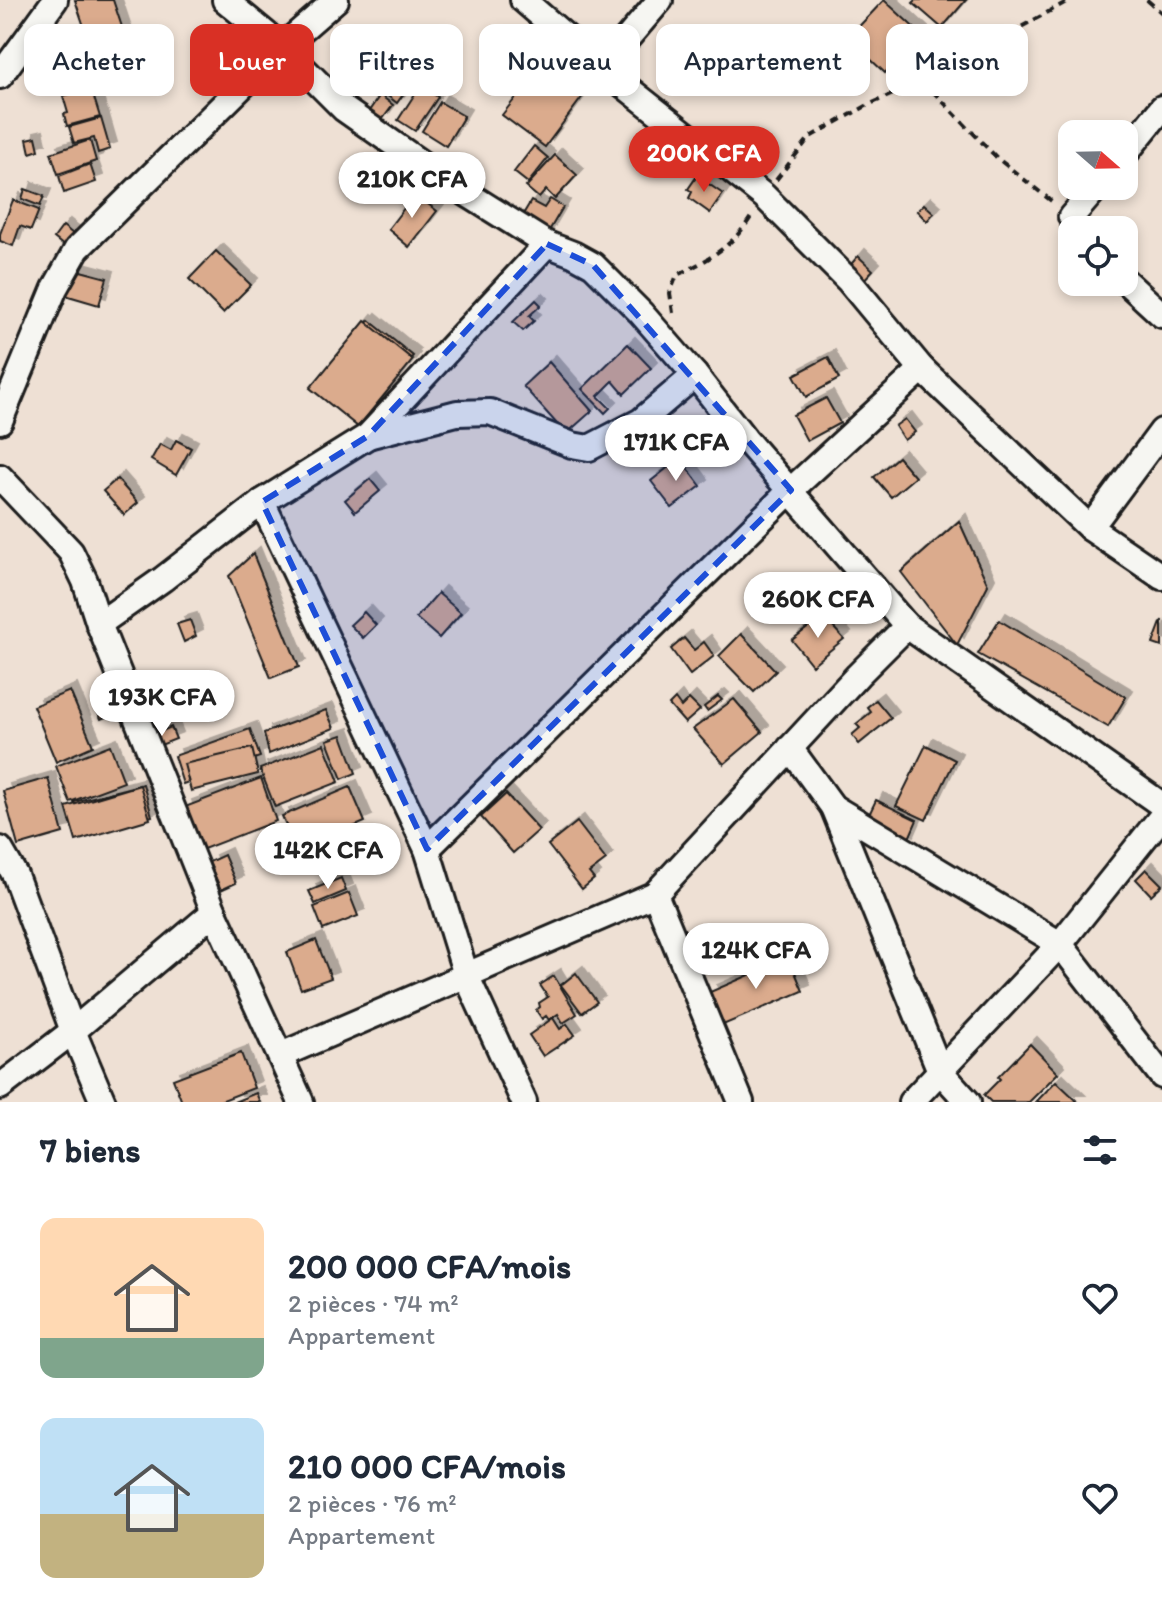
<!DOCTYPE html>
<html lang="fr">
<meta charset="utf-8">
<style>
:root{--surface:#fff;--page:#f6f6f7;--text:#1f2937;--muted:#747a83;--accent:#d93025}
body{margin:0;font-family:Itim,sans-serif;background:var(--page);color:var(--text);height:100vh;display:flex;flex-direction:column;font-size:30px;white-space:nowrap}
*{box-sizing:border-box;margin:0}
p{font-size:26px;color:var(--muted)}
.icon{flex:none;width:44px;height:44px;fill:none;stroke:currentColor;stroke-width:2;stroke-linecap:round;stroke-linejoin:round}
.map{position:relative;height:1102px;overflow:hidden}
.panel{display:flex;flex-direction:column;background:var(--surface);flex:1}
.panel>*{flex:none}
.guide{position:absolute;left:24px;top:24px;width:1114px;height:72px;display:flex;gap:16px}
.needle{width:52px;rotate:110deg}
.tools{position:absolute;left:1058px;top:120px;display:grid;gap:16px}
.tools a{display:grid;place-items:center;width:80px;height:80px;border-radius:16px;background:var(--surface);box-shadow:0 4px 12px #0003;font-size:40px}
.price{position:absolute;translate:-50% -68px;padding:0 18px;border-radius:28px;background:#fff;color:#222;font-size:26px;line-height:52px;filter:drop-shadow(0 2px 4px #0008)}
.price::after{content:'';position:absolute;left:50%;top:48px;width:24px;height:18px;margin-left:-12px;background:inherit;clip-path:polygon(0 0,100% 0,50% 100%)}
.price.selected{background:var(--accent);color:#fff}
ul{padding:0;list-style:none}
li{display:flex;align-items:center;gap:24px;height:200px;padding:0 40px}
li span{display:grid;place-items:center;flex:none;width:224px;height:160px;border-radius:16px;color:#555}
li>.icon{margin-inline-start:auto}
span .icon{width:96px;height:96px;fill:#fffc;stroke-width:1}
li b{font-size:34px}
h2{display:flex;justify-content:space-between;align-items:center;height:96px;padding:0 40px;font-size:34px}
.tag{padding:0 28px;border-radius:16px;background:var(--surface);box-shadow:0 4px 12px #0003;font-size:28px;line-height:72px}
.tag.selected{background:var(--accent);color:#fff}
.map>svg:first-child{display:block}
</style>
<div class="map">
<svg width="1162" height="1102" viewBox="0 0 1162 1102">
<defs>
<filter id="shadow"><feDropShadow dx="7" dy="-7" stdDeviation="0" flood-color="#0004"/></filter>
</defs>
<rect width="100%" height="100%" fill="#eee0d4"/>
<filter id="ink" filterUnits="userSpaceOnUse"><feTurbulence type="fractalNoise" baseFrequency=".0125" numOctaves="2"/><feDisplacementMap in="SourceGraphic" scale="16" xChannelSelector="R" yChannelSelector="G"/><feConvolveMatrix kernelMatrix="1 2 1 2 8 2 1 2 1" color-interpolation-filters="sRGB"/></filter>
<g filter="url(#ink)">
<g fill="#dbab8d" stroke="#1c1c1c" stroke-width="2" filter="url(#shadow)">
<polygon points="75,0 113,0 126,39 92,50"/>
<polygon points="884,0 921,34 885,73 848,38"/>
<polygon points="916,0 966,0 942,28 913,3"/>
<polygon points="521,64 563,96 573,82 586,92 545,147 502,115 522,90 509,80"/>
<polygon points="394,79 407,89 397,103 384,93"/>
<polygon points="420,86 438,97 415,131 398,120"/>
<polygon points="91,88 100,117 67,126 64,114 68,113 63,96"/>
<polygon points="380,95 393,105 382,120 369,111"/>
<polygon points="440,102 464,116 446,146 422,131"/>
<polygon points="101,118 110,149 98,153 94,138 74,143 69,127"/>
<polygon points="36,137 39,150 30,153 27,139"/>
<polygon points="90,140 96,161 58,174 51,153"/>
<polygon points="534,146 548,158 528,183 514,172"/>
<polygon points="555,155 577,175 555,199 546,190 539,198 526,187"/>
<polygon points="90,164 96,182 64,193 59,176"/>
<polygon points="697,176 723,194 710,213 689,198 692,192 688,189"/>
<polygon points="25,189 44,196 40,206 22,199"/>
<polygon points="415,194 437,211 409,247 388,229"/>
<polygon points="550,199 563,207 546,236 519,221 531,201 544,208"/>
<polygon points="13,200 39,210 31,230 20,226 13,246 0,241 0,234"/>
<polygon points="924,204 934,213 927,221 917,211"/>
<polygon points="63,226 78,238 69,250 54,238"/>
<polygon points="216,251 251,285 223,313 189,279"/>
<polygon points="858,256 873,270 862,282 847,269"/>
<polygon points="73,269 107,278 99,305 65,295"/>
<polygon points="536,300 541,305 529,316 534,321 523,331 513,322"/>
<polygon points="369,320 413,356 360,419 317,383"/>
<polygon points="365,321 413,360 358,427 310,388"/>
<polygon points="628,344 651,368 624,394 613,381 598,396 610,408 605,413 582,389"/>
<polygon points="828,357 839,379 806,397 794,375"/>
<polygon points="549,362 592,411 566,434 523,386"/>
<polygon points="826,398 840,423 807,441 793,415"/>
<polygon points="905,419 915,432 904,440 895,426"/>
<polygon points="176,440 191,448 176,475 151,460 160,444 171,450"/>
<polygon points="898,457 915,477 891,497 874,477"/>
<polygon points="680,458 701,486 672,508 651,481"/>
<polygon points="117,479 138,503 124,515 103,491"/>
<polygon points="370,479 380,491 355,512 345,500"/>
<polygon points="959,521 988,585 957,645 901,572"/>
<polygon points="253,554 299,667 271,678 229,576"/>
<polygon points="438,593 461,613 439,638 416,618"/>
<polygon points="364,612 376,625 363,638 350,625"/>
<polygon points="823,616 844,639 812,665 792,640"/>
<polygon points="190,620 196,636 184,642 177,624"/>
<polygon points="999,620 1126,697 1108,727 978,654"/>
<polygon points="1162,620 1162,647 1153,644"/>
<polygon points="741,634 776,671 754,692 719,656"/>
<polygon points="684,638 694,650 704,642 714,656 690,675 671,649"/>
<polygon points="70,691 93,746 56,762 33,706"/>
<polygon points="718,696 722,700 707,711 704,707"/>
<polygon points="675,699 681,707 689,699 700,710 685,723 669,705"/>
<polygon points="734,699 762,732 724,764 693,729"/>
<polygon points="108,700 113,714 101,719 95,705"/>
<polygon points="876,700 891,718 859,744 852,735 860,728 856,724 871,712 867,707"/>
<polygon points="326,710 334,728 269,754 264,733"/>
<polygon points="171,727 176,739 153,748 148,737"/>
<polygon points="250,729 260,757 183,784 174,756"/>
<polygon points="342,735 356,773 342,779 327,740"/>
<polygon points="324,744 339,782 275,807 260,769"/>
<polygon points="110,745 124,782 70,802 56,766"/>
<polygon points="926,745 955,760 926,820 896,806"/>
<polygon points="252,748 258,774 191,791 184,764"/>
<polygon points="48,778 63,833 18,846 3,791"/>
<polygon points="261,778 276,821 201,850 185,807"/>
<polygon points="143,784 152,816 83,834 74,802"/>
<polygon points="140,785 150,819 76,841 66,807"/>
<polygon points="350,787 365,822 297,851 282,816"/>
<polygon points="506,794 539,830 513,853 481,817"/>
<polygon points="876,800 917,820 907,843 865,823"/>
<polygon points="577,822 606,860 589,873 594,879 582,889 548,845"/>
<polygon points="224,855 236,883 221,890 209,862"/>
<polygon points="1146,869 1162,885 1151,895 1136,879"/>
<polygon points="341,878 346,891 315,904 309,891"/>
<polygon points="349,893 358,916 323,930 314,907"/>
<polygon points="316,940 331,978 301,989 287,952"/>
<polygon points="789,958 803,991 723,1025 710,992"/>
<polygon points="576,973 597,1002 582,1013 561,985"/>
<polygon points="554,976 577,1014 563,1023 558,1014 549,1020 546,1016 542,1019 536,1010 540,1007 539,1003 548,997 540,985"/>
<polygon points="553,1018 560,1029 567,1024 575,1035 543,1056 529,1035"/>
<polygon points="1030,1044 1058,1073 1029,1102 991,1102 984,1095 1000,1079 998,1077"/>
<polygon points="241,1053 254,1088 218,1102 182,1102 173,1079"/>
<polygon points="1056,1081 1078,1102 1036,1102"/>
<polygon points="256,1093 260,1102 234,1102"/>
</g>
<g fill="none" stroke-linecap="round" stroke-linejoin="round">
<g stroke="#1c1c1c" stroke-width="30">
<g id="minor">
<polyline points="225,0 282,47 344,109 445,180 547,244 573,254 593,265 641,313 695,375 745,439 907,626 1162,805"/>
<polyline points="523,0 602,68 764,196 849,281 922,369 1090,528 1162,577"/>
<polyline points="602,68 660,0"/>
<polyline points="0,76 55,0"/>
<polyline points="1124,155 1162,108"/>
<polyline points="1078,230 1071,217 1098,186"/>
<polyline points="1124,280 1162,315"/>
<polyline points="0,421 55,288 77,249 282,47 336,0"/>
<polyline points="368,436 457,413 490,412 572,445 589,448 641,421 695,375"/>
<polyline points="0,477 71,552 85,581 99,624 214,912 301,1102"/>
<polyline points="262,502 427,849 466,975 524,1102"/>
<polyline points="1090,528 1162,431"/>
<polyline points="99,624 163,579 262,502 368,436 547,244"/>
<polyline points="790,748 833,807 940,1071 968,1102"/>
<polyline points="833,807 1060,944 1162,1076"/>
<polyline points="0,849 15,875 73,1031 103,1102"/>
<polyline points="427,849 791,490 922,369"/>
<polyline points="655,894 741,1102"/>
<polyline points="281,1055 655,894 858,675 907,626"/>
<polyline points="0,1087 73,1031 214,912"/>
<polyline points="911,1102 1060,944 1162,816"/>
</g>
</g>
<g stroke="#1c1c1c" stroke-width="4" stroke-dasharray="8 6" stroke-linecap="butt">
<polyline points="1147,0 1162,13"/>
<polyline points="923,81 997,158 1054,203"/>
<polyline points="776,180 810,137 868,105 923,81 1070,0"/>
<path d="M 673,313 L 670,293 L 677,275 C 707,261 733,246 751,217"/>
</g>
<use href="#minor" stroke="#f6f6f2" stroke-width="24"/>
</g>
</g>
<path fill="#1d4ed8" fill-opacity="0.2" stroke="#1d4ed8" stroke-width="6" stroke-dasharray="16 10" stroke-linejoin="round" d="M 547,244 L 593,265 L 791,490 L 427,849 L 262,502 L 368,436 Z"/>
</svg>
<div class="tools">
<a><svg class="needle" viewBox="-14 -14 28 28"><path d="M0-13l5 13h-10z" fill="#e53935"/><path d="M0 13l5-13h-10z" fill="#747a83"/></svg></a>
<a><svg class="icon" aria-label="locate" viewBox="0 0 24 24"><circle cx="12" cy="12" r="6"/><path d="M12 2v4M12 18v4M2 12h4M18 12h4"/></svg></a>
</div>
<b class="price selected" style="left:704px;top:194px">200K CFA</b>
<b class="price" style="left:412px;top:220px">210K CFA</b>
<b class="price" style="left:676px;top:483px">171K CFA</b>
<b class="price" style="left:818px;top:640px">260K CFA</b>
<b class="price" style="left:162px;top:738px">193K CFA</b>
<b class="price" style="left:328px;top:891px">142K CFA</b>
<b class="price" style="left:756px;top:991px">124K CFA</b>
<div class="guide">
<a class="tag">Acheter</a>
<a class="tag selected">Louer</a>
<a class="tag">Filtres</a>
<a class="tag">Nouveau</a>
<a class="tag">Appartement</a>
<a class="tag">Maison</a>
</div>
</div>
<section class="panel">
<h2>7 biens<svg class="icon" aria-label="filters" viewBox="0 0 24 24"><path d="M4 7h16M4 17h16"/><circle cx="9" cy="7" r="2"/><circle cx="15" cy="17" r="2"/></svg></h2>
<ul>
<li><span style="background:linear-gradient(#ffd9b3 75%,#7fa58c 0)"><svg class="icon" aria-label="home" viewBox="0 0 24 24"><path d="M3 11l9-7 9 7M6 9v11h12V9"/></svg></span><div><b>200 000 CFA/mois</b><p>2 pièces · 74 m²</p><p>Appartement</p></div><svg class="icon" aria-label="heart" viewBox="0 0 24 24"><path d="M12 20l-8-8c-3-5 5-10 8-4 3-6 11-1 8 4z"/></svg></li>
<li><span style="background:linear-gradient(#bfe0f5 60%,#c2b280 0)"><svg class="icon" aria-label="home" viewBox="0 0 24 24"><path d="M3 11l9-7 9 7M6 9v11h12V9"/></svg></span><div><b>210 000 CFA/mois</b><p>2 pièces · 76 m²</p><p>Appartement</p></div><svg class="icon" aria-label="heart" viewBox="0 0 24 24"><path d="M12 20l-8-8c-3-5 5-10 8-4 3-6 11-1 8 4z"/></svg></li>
</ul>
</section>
